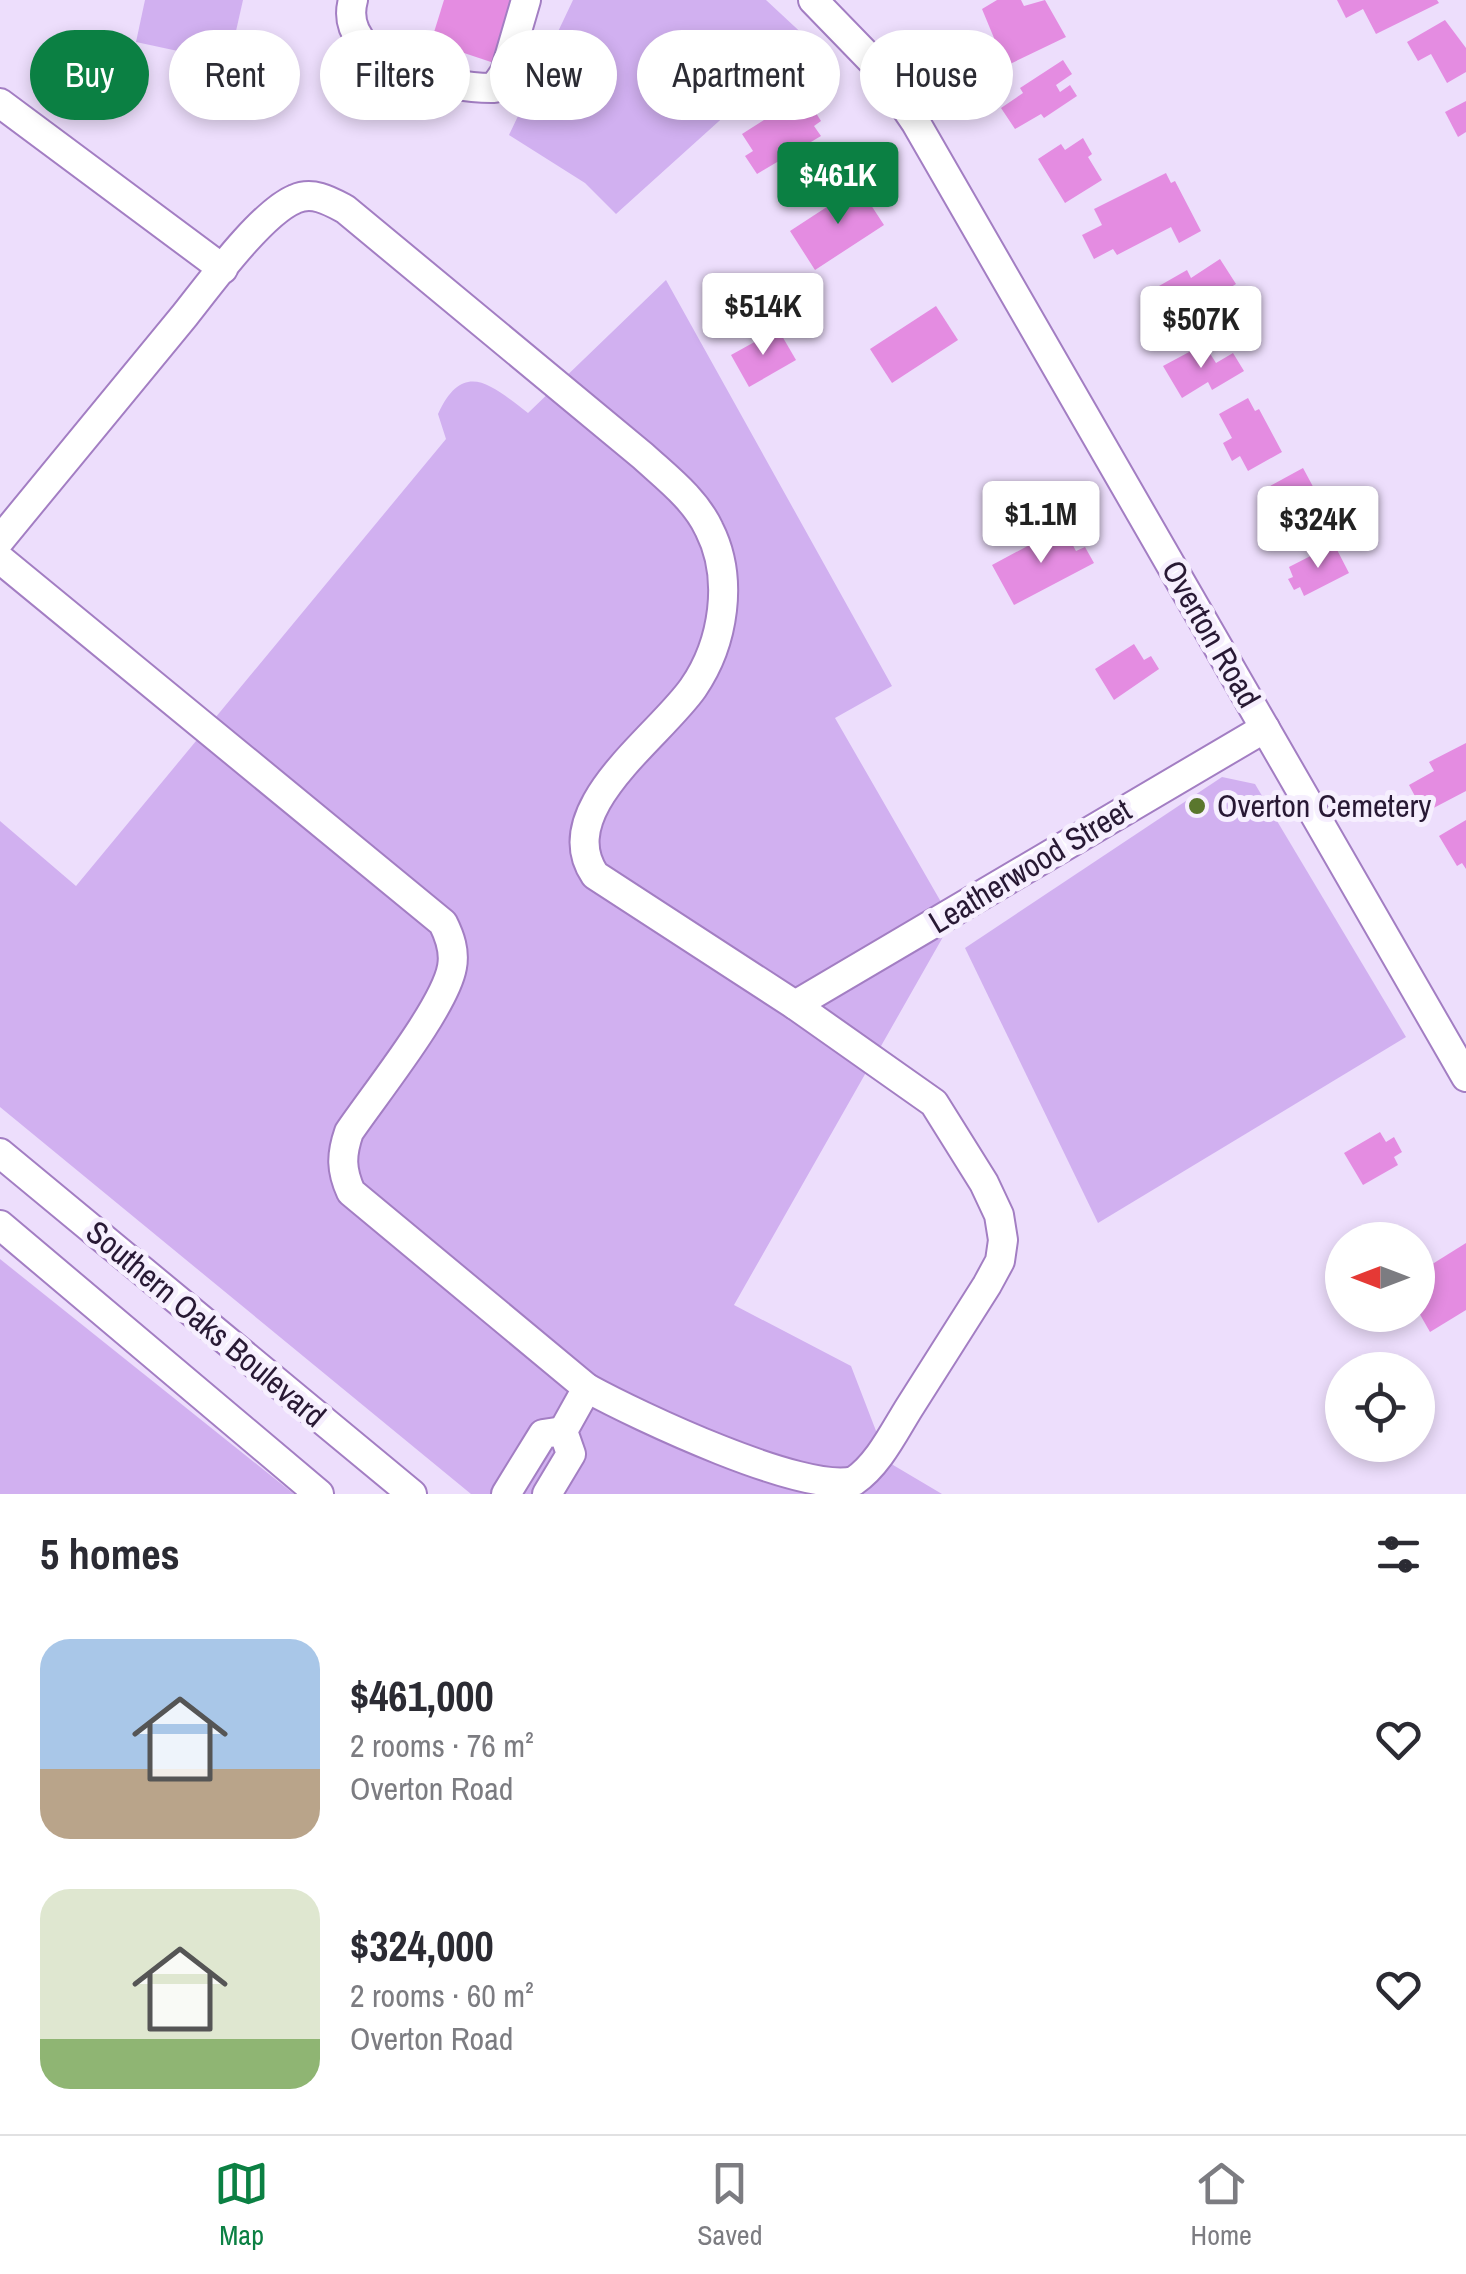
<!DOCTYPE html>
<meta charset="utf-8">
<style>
:root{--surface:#fff;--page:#f2f2f3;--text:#2b2b33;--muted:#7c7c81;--line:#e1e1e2;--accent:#0b8043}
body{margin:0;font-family:"Archivo Narrow",sans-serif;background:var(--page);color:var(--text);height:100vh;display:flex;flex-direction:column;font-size:38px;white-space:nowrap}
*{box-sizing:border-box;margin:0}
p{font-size:32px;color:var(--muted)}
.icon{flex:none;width:55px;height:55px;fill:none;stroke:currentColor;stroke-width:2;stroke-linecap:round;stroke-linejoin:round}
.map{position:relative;height:1494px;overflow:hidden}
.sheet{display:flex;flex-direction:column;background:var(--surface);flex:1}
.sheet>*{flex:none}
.guide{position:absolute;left:30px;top:30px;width:1408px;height:90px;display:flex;gap:20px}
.needle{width:65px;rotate:270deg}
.buttons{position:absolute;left:1325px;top:1222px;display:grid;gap:20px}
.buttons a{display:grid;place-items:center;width:110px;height:110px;border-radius:50%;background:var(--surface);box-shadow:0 5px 15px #0003;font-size:50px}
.price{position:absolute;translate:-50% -85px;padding:0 22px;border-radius:10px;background:#fff;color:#222;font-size:32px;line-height:65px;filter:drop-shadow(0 2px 5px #0008)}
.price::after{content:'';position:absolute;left:50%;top:60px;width:30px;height:22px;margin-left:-15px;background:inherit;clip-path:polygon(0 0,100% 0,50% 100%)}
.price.on{background:var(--accent);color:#fff}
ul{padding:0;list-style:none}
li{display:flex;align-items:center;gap:30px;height:250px;padding:0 40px}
li span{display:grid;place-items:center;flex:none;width:280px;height:200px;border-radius:30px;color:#555}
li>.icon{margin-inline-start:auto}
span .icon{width:120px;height:120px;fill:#fffc;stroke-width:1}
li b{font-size:42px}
h2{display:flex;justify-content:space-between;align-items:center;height:120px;padding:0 40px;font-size:42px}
.chip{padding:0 35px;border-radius:45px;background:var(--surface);box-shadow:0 5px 15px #0003;font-size:35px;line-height:90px}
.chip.on{background:var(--accent);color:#fff}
.menu{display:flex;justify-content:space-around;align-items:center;height:140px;border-top:2px solid var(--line);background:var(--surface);font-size:28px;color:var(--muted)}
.menu a{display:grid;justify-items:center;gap:5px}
.menu .on{color:var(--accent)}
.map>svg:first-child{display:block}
</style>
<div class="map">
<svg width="1466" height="1494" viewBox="0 0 1466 1494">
<rect width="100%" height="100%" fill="#eddefc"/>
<g fill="#d1b0f0">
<polygon points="145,0 243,0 229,62 136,42"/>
<polygon points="573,0 766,0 809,40 616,214 585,183 509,135"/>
<path d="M 666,280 L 892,686 L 835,718 L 952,921 L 734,1305 L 851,1366 L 888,1462 L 942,1494 L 471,1494 L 0,1107 L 0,821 L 76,886 L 446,439 L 438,414 C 464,358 492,386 528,413 Z"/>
<polygon points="1222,777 1255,784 1406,1037 1098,1223 965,948"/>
<polygon points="0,1259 294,1494 0,1494"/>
</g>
<g fill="#e48ce1">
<polygon points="444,0 514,0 494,63 431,42"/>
<polygon points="997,0 1021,0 1024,6 1045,0 1066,37 1010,64 1003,53 997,56 988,41 994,38 982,9"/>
<polygon points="1337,0 1437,0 1439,3 1376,34 1363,9 1346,18"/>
<polygon points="1445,20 1466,48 1466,72 1447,83 1431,54 1418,61 1407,42"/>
<polygon points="1063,60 1072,74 1056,85 1060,92 1070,85 1077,96 1044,118 1041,114 1015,129 1001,108 1023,93 1020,88"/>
<polygon points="797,99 804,110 811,105 821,121 814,126 821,136 757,174 745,156 753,151 742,134"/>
<polygon points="1466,101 1466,132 1458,137 1445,112"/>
<polygon points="1083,138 1092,154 1088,157 1102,180 1065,203 1038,159 1061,144 1065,150"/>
<polygon points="1166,173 1171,183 1175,181 1201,231 1179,243 1171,227 1117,255 1113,249 1094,259 1082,235 1102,225 1094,209"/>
<polygon points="865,182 875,198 869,202 884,225 815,270 790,231"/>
<polygon points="1220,259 1236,284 1173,323 1152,290 1187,270 1191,278"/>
<polygon points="936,306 958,340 892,383 870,349"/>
<polygon points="778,329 796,360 749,387 731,355"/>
<polygon points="1204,344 1216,363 1233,353 1244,371 1212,390 1208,382 1182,398 1163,366"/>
<polygon points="1248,398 1255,411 1259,409 1282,452 1248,471 1240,456 1232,461 1223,443 1232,438 1219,414"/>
<polygon points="1303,468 1324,507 1288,527 1282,515 1276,519 1261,491"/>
<polygon points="1063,527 1076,551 1085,547 1094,563 1014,605 992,565"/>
<polygon points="1334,544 1349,573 1304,596 1300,587 1294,590 1288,579 1293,577 1289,567"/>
<polygon points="1134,644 1144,660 1151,656 1159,669 1114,700 1095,669"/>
<polygon points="1466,743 1466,791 1424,813 1409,785 1434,771 1429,762"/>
<polygon points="1466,820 1466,869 1462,863 1457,866 1439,836"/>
<polygon points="1380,1132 1386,1142 1394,1137 1402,1152 1394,1157 1398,1165 1363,1185 1344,1153"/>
<polygon points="1466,1243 1466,1310 1430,1332 1418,1311 1418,1273"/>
</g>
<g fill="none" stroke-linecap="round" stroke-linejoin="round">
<g stroke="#a37ec3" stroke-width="32">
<g id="minor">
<path d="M 353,0 C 335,64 451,89 494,88 L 505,72 L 526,0"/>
<polyline points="813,0 878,67 916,123 1466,1077"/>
<polyline points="0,103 223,269"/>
<path d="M 0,540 C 62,465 123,390 185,315 C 209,285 261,213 295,199 C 313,191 330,201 345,209 L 643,456 C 667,478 695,499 709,529 C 734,578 724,643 693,688 C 658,738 551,810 595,875 L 795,1005 L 934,1103 L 984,1183 L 999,1215 L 1003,1240 L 1000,1261 L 987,1285 C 961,1326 935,1367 909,1408 C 894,1432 878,1465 854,1481 C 803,1494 638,1416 587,1388"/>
<path d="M 0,559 L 443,923 C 450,937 455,951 452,967 C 445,1007 374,1095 349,1132 C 341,1155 341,1170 351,1192 L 587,1388 L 563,1431 L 571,1454 L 547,1494"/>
<polyline points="795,1005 1265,728"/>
<polyline points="0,1153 412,1494"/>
<polyline points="0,1225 319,1494"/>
<polyline points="506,1494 543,1434 563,1431"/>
</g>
</g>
<use href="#minor" stroke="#fff" stroke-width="28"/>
</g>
<circle fill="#5a772d" stroke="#f6effe" stroke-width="4" cx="1197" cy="806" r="10"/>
<g text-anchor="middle" stroke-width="10" stroke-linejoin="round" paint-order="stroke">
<g font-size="32" fill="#281934" stroke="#f6effe">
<text transform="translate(1211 634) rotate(60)" y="11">Overton Road</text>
<text transform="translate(1030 866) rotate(-31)" y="11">Leatherwood Street</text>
<text transform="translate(206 1324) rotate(40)" y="11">Southern Oaks Boulevard</text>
</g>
<g font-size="32" fill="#281934" stroke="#f6effe" text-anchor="start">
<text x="1217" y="817">Overton Cemetery</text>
</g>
</g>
</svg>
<div class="buttons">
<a><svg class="needle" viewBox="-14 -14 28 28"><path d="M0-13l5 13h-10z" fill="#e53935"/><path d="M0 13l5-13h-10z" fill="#7c7c81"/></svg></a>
<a><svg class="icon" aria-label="locate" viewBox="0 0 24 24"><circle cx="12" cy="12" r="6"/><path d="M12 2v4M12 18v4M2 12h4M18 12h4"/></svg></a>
</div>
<b class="price on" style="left:838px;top:227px">$461K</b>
<b class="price" style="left:763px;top:358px">$514K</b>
<b class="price" style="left:1201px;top:371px">$507K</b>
<b class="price" style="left:1041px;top:566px">$1.1M</b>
<b class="price" style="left:1318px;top:571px">$324K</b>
<div class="guide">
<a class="chip on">Buy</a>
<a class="chip">Rent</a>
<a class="chip">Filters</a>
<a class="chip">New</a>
<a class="chip">Apartment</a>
<a class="chip">House</a>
</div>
</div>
<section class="sheet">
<h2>5 homes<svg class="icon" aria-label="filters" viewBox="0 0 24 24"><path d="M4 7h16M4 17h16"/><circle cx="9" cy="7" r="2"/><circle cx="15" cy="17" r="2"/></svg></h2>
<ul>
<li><span style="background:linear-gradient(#a9c7e8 65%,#b9a48a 0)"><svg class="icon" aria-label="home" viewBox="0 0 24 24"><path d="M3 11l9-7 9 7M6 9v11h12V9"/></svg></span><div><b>$461,000</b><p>2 rooms · 76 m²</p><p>Overton Road</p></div><svg class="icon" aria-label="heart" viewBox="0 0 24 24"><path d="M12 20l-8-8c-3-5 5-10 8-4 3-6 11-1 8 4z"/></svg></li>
<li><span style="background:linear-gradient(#dfe7d0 75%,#8fb573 0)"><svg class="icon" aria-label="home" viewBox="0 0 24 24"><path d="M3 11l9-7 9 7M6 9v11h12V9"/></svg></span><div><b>$324,000</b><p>2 rooms · 60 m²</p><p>Overton Road</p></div><svg class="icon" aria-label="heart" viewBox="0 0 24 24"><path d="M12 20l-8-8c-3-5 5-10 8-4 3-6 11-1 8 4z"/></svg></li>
</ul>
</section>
<nav class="menu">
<a class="on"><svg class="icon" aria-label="map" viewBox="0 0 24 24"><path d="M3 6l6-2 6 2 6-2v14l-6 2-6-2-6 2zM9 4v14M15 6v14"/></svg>Map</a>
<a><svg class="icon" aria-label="saved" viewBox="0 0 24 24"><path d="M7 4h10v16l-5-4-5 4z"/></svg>Saved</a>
<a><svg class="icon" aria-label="home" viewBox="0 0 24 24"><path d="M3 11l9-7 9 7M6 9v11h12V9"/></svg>Home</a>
</nav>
